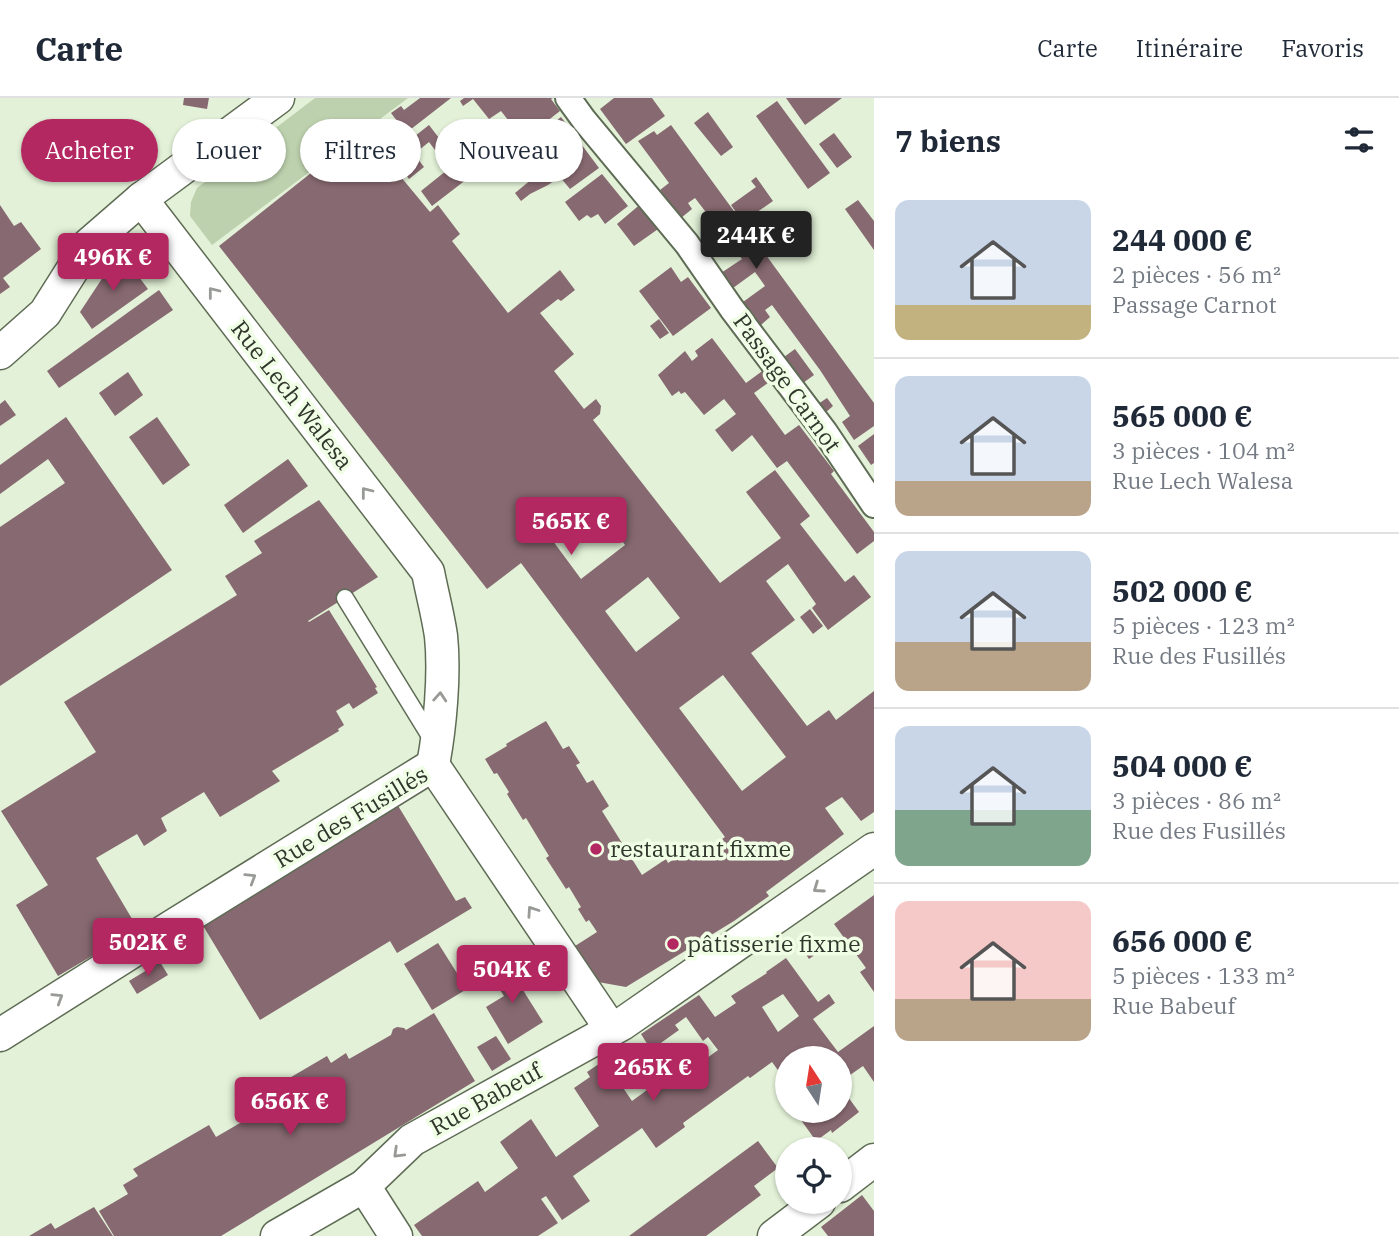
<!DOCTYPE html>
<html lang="fr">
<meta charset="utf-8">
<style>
:root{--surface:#fff;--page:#f2f2f3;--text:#1f2937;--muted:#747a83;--line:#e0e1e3;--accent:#b42861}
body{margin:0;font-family:"IBM Plex Serif",serif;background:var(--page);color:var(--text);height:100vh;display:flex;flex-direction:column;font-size:26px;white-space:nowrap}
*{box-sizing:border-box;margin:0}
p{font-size:23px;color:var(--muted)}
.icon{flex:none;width:38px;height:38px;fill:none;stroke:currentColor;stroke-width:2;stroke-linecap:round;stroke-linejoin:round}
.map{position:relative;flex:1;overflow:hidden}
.details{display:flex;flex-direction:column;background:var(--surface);width:525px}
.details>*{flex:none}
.top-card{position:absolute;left:21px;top:21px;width:665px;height:63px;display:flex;gap:14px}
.needle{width:46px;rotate:348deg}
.buttons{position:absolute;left:775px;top:948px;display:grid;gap:14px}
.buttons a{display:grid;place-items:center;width:77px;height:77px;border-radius:50%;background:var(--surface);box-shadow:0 2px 5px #0004;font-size:35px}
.price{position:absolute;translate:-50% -60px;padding:0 16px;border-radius:7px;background:var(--accent);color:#fff;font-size:23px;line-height:46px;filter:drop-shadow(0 2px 4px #0008)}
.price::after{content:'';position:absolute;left:50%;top:42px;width:21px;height:16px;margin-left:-10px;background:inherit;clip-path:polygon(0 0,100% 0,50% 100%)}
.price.current{background:#222;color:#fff}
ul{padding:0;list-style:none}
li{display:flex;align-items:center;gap:21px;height:175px;padding:0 21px}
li+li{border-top:2px solid var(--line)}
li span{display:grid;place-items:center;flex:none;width:196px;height:140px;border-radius:14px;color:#555}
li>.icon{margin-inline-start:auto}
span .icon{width:84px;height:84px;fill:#fffc;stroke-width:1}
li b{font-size:30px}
h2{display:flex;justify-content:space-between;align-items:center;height:84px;padding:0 21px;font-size:30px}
.pill{padding:0 24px;border-radius:32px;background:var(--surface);box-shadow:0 2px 5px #0004;font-size:24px;line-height:63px}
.pill.current{background:var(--accent);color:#fff}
header{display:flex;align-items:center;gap:42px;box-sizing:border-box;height:98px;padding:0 35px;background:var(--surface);border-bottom:2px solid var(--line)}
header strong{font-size:33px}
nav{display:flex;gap:38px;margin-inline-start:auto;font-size:24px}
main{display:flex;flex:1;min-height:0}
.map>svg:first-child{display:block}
</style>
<header>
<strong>Carte</strong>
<nav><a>Carte</a><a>Itinéraire</a><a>Favoris</a></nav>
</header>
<main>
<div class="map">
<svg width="874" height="1138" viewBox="0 0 874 1138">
<rect width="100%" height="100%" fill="#e2f1d7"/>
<polygon fill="#bdd1ae" points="315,0 408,0 212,147 190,118 191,104 197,90"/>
<g fill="#876971" fill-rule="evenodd">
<polygon points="184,0 209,0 207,11 183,7"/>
<polygon points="420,0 451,0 406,35 391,15 401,8 404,12"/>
<polygon points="464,0 553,0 551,1 560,13 482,74 480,71 432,108 421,93 497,32 504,42 516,32 501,13 489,21 473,1 463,8 460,3"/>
<polygon points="614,0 652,0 665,18 626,46 600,11"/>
<polygon points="786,0 842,0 805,27"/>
<polygon points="777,3 830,75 808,91 756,18"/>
<polygon points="708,14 733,49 721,58 694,25"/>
<polygon points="561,19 599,70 570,91 560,79 548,87 530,96 521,103 515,95 532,81 518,62 546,40 542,34"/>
<polygon points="429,27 449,53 441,60 429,44 414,56 424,69 409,81 391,57"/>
<polygon points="671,27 874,305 874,328 854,342 842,324 850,318 820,272 772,207 765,212 770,219 761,227 743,204 765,188 755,174 733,190 721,175 742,161 719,130 714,134 710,129 715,126 695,100 688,105 692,111 681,120 660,92 669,85 638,43 654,33 657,37"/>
<polygon points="834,35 852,59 837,70 819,46"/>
<path d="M 376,49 L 430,114 L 438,107 L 460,136 L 452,143 L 508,215 L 560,172 L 575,192 L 561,203 L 558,201 L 540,215 L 574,256 L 554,273 L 584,311 L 596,301 L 601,308 L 600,316 L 593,322 L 720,485 L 781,440 L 746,394 L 775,372 L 810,418 L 800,426 L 845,484 L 854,477 L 871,499 L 828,532 L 812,510 L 816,506 L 788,466 L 766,483 L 795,522 L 751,555 L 807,628 L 829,612 L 836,622 L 874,593 L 874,714 L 861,723 L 842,699 L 825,710 L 844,736 L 766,794 L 769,798 L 734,823 L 626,889 L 598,884 L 575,848 L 597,834 L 589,822 L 586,824 L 578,811 L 581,809 L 569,789 L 566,791 L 546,760 L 549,758 L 526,720 L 523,722 L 507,696 L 509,694 L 497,675 L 494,676 L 485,661 L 507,648 L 506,646 L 546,623 L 563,651 L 569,648 L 580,665 L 576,667 L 587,685 L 593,682 L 609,708 L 602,713 L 642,777 L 666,761 L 668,765 L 679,758 L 677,754 L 692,745 L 699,757 L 725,739 L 521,465 L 487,491 L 219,148 L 311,75 ZM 597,411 L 625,447 L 581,481 L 553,443 ZM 648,479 L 680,520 L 636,554 L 605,513 ZM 723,577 L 786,659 L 742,693 L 679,610 Z"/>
<polygon points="602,76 628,108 605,126 598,116 591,120 587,117 579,123 565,104"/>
<polygon points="756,79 773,103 743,124 731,107 756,89 751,83"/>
<polygon points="858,102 874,123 874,152 845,111"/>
<polygon points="643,104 661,129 634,148 617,126"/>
<polygon points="0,107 14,128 21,124 41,151 3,180 10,189 0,196"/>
<polygon points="120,158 127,163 148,191 92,231 80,214 115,161"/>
<polygon points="671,169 681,184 688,179 711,210 673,238 639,193"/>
<polygon points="159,192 173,212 59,290 47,273"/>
<polygon points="659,221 669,235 660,241 650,228"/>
<polygon points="712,240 746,285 765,271 772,282 754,295 785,337 799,327 834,373 831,376 874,434 874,443 857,456 787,363 777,370 752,337 732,354 715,332 736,316 724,301 704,317 685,294 681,296 679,293 672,298 658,277 685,253 692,263 698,258 695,253"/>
<polygon points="795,251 814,277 803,285 784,259"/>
<polygon points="128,274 143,297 115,318 99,295"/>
<polygon points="827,300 833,308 825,315 818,306"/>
<polygon points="5,302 16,317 0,328 0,306"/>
<polygon points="66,319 172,472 0,588 0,429 65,385 48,361 0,396 0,367"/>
<polygon points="157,319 190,367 163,387 129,339"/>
<polygon points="874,336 874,365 871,367 858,348"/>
<polygon points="288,361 308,388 243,435 224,407"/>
<polygon points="319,402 378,479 308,523 309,524 329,512 377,589 375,590 378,595 353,611 349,605 336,613 344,627 338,631 339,633 272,673 280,683 220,719 204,694 161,720 167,733 144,748 137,736 96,760 138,831 58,878 16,807 48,787 1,713 96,654 64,604 237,497 225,478 262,455 254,443"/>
<polygon points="810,511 823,528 813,536 800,519"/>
<polygon points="397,706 456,803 465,799 472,810 397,855 390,843 260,922 202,826"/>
<polygon points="874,797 874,894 860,874 866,870 834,826"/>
<polygon points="815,840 823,851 809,861 801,849"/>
<polygon points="438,845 467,891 432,912 404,866"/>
<path d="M 786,860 L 818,904 L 829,896 L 835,905 L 813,921 L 838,954 L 874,928 L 874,984 L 863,968 L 840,984 L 840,961 L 788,961 L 788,986 L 772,964 L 750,980 L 748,978 L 683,1025 L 685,1029 L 656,1050 L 642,1030 L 573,1078 L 590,1103 L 562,1122 L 546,1098 L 541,1101 L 558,1125 L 538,1138 L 422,1138 L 414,1127 L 478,1083 L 485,1094 L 518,1070 L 500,1044 L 531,1021 L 556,1059 L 599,1028 L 574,990 L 590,979 L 587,974 L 612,957 L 616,963 L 609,969 L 632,1003 L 702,952 L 707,960 L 718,952 L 708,939 L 703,943 L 686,919 L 675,927 L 679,932 L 651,952 L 641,936 L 699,897 L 715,919 L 736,905 L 731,898 L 767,875 L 766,874 ZM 783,896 L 799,918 L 778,934 L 762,909 Z"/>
<polygon points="504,862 543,924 508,946 486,909 504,898 487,872"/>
<polygon points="160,864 168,877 137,896 129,883"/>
<polygon points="434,915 475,983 221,1138 114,1138 99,1113 128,1096 123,1087 138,1078 133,1071 209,1027 216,1039 259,1014 252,1002 327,958 331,965 346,955 349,961 391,937 393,931 397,929 404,930 406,932"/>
<polygon points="496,938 511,961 492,973 477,949"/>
<polygon points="840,988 859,1014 832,1035 831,1032 816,1043 796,1015 799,1013 840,1013"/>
<polygon points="758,1043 778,1070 754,1088 761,1097 706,1138 629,1138"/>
<polygon points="862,1097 874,1113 874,1138 828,1138 821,1129"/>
<polygon points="94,1109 113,1138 29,1138 51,1125 55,1131"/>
</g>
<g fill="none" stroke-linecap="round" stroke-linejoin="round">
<g stroke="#5f6c55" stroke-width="19">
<polyline id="service" points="345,500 433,643"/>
</g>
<g stroke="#5f6c55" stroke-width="28">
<polyline id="pedestrian" points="568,0 584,22 687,146 732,211 825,334 874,407"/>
</g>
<g stroke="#5f6c55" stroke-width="35">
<g id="minor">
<path d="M 141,101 L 428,474 C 432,495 438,517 441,538 C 445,576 440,630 433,667"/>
<polyline points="0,255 45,215 88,147 141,101 278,0"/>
<polyline points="433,667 611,931"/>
<polyline points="0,937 171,829 433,667"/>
<polyline points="364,1088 396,1138"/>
<polyline points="840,1088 874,1062"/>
<polyline points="277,1138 364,1088 412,1042 622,926 874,751"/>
<polyline points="774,1138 819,1104"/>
</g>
</g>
<use href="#service" stroke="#fff" stroke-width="16"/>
<use href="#pedestrian" stroke="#fff" stroke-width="24"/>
<use href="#minor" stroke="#fff" stroke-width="32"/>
</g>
<defs><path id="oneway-chevron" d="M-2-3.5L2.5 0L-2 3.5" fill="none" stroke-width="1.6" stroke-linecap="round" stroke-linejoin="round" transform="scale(1.75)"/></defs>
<g stroke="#989a96">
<use href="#oneway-chevron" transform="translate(213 194) rotate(-128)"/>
<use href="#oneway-chevron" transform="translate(366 394) rotate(-128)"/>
<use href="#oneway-chevron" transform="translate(440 599) rotate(-86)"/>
<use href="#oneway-chevron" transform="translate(251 780) rotate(-32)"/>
<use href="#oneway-chevron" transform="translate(818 790) rotate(145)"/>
<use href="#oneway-chevron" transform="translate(532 813) rotate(-124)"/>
<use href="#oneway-chevron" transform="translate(58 900) rotate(-32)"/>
<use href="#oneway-chevron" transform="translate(398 1055) rotate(136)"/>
</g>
<g fill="#b42861" stroke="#effee4" stroke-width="2.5">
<circle cx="596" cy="751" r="7"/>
<circle cx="673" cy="846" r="7"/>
</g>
<g text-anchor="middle" stroke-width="7" stroke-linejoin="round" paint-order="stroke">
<g font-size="23" fill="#30362c" stroke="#effee4">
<text transform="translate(787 285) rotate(54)" y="8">Passage Carnot</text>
<text transform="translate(292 297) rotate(52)" y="8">Rue Lech Walesa</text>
<text transform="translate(351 719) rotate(-31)" y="8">Rue des Fusillés</text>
<text transform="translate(486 1001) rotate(-29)" y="8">Rue Babeuf</text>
</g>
<g font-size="23" fill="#30362c" stroke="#effee4" text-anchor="start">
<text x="610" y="759">restaurant fixme</text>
<text x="687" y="854">pâtisserie fixme</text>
</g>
</g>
</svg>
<div class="buttons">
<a><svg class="needle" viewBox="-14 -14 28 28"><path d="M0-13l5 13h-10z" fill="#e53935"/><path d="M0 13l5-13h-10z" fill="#747a83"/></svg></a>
<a><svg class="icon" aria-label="locate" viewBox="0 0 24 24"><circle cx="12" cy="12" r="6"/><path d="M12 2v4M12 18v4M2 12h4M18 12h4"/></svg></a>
</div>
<b class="price current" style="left:756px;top:173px">244K €</b>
<b class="price" style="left:113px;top:195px">496K €</b>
<b class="price" style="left:571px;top:459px">565K €</b>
<b class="price" style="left:148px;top:880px">502K €</b>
<b class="price" style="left:512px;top:907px">504K €</b>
<b class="price" style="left:653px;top:1005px">265K €</b>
<b class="price" style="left:290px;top:1039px">656K €</b>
<div class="top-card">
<a class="pill current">Acheter</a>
<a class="pill">Louer</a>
<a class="pill">Filtres</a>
<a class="pill">Nouveau</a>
</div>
</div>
<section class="details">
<h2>7 biens<svg class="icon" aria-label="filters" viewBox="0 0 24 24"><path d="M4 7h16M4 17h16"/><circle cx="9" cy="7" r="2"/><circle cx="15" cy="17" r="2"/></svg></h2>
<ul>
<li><span style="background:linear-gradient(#c9d6e8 75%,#c2b280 0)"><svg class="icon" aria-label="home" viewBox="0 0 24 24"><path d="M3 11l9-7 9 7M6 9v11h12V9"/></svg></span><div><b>244 000 €</b><p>2 pièces · 56 m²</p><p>Passage Carnot</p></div></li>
<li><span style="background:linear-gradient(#c9d6e8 75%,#b9a48a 0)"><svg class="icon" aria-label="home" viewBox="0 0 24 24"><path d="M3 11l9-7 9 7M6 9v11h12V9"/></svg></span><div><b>565 000 €</b><p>3 pièces · 104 m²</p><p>Rue Lech Walesa</p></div></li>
<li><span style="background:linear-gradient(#c9d6e8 65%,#b9a48a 0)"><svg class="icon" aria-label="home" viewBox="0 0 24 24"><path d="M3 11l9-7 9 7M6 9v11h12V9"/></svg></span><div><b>502 000 €</b><p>5 pièces · 123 m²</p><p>Rue des Fusillés</p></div></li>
<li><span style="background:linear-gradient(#c9d6e8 60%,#7fa58c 0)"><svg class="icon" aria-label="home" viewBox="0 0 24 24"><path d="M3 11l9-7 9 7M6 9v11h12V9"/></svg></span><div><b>504 000 €</b><p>3 pièces · 86 m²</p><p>Rue des Fusillés</p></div></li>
<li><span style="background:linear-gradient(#f6c9c9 70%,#b9a48a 0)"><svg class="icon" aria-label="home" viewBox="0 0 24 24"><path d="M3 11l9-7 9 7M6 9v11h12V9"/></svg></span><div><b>656 000 €</b><p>5 pièces · 133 m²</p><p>Rue Babeuf</p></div></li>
</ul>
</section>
</main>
